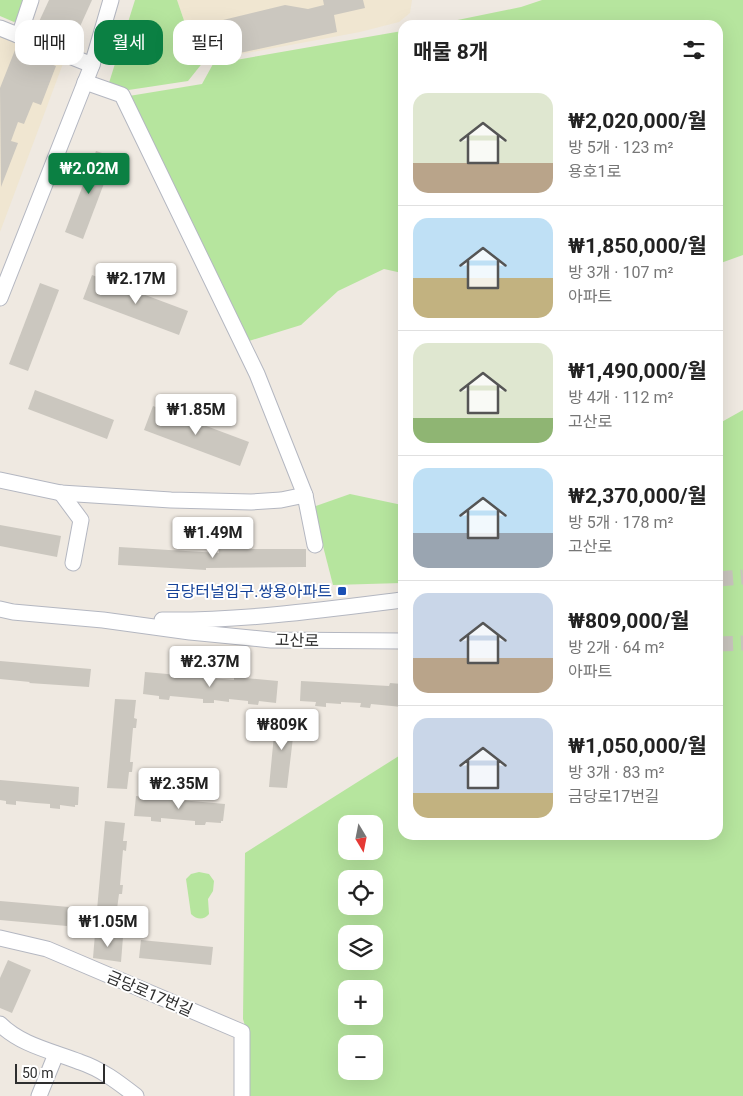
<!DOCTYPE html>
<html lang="ko">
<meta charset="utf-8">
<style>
:root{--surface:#fff;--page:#f6f6f6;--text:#222;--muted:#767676;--line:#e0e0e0;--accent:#0b8043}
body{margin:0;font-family:Roboto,"Noto Sans KR",sans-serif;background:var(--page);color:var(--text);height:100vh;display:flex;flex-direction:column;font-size:19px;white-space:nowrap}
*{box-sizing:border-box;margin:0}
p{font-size:16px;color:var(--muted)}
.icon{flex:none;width:28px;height:28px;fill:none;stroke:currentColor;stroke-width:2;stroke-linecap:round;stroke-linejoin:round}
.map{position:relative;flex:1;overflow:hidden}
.sheet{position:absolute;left:398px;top:20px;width:325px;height:820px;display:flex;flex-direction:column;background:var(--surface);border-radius:15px;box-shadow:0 5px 20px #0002}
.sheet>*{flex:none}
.guide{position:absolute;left:15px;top:20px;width:308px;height:45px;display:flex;gap:10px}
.needle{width:32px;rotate:170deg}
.fabs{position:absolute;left:338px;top:815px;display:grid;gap:10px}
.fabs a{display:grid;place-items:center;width:45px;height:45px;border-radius:10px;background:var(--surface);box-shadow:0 5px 20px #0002;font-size:25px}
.scale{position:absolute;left:15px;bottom:12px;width:90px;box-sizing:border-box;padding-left:5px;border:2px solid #2e2e2e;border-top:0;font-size:14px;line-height:18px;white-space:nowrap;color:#2e2e2e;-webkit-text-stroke:4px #fff;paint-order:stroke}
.price{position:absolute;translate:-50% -42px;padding:0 11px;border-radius:5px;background:#fff;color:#222;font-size:16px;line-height:32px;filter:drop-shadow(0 1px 2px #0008)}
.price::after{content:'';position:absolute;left:50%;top:30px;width:15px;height:11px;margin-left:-8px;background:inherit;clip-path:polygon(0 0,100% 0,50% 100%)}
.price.on{background:var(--accent);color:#fff}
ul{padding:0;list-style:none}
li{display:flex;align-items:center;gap:15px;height:125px;padding:0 15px}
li+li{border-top:1px solid var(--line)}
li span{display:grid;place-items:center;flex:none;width:140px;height:100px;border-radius:15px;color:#555}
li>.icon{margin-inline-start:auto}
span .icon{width:60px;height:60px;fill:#fffc;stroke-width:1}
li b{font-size:21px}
h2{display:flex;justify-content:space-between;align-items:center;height:60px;padding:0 15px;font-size:21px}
.pill{padding:0 18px;border-radius:15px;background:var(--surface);box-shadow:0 5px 20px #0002;font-size:18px;line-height:45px}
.pill.on{background:var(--accent);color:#fff}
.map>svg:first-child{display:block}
</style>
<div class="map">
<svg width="743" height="1096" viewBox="0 0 743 1096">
<rect width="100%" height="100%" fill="#efe9e1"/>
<g fill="#f0e6d1">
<polygon points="177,0 412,0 410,13 399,22 360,32 204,61 191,41"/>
<polygon points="0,35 64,61 0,232"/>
</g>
<g fill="#b6e59e" fill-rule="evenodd">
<polygon points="0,0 27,0 20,19 14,22 0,16"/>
<polygon points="135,0 177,0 191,41 204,61 188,81 122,91 108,86"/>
<polygon points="542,0 743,0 743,255 718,264 718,25 433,25 521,7"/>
<polygon points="402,31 402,273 384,269 338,291 301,325 249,341 129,96 202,84 213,64"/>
<path d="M 743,410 L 743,1096 L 249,1096 L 249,1040 L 243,1019 L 245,853 L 402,754 L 402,835 L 718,835 L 718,424 ZM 346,824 L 374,824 L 374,851 L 346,851 ZM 346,879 L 374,879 L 374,906 L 346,906 ZM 346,934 L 374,934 L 374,961 L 346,961 ZM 346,989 L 374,989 L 374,1016 L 346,1016 ZM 346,1044 L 374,1044 L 374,1071 L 346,1071 Z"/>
<polygon points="350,494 402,505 402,583 333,585 313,507"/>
<path d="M 199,872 L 209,874 L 214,881 L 213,891 L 208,899 L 209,914 C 204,920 197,920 191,914 L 186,879 L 191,874 Z"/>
</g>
<g fill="#cbc7bf">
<polygon points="49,0 92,0 73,42 37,26"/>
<polygon points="323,0 363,0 365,8 334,15 337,32 226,56 219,21 285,5 308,9 324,5"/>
<polygon points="15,50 56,66 41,105 33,102 24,124 18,122 11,141 18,143 1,187 0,88"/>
<polygon points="96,151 114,157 83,239 65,232"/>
<polygon points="92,275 188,311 179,335 83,299"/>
<polygon points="40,283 59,290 28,371 9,364"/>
<polygon points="35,390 114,420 107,439 28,409"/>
<polygon points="153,406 249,442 240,466 144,430"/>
<polygon points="0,525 61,536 57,557 0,546"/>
<polygon points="119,547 219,553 219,549 306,549 306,567 206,568 206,570 118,565"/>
<polygon points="0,661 91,669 89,687 29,683 30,682 0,679"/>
<polygon points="145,672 234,680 234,677 278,681 276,703 259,701 258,705 248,704 248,701 229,699 229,702 214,700 214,703 203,703 203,699 170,696 169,700 159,699 159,696 143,694"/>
<polygon points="301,681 389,686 390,683 402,684 402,707 371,704 370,708 360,707 361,703 341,702 341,704 326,703 326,707 315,706 316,702 300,701"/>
<polygon points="115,699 136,700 134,718 137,719 136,728 133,728 130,762 133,762 132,772 129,772 127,789 107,788"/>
<polygon points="276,714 293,715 292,729 294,729 287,788 269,787"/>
<polygon points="0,780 79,787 78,805 75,805 75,807 60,805 60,809 50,808 50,804 36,803 16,801 16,805 6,804 6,801 0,800"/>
<polygon points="136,796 225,804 223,821 221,821 221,823 206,822 205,825 195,825 195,821 161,818 161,822 151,821 151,817 134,816"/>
<polygon points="105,821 125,823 123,841 127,841 126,851 123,850 120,885 123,885 122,894 119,894 117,909 115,909 115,912 97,910"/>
<polygon points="0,901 69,907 67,926 0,920"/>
<polygon points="95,934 123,937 121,962 93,958"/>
<polygon points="141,940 213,947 211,965 139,958"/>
<polygon points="8,960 31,970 12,1013 0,1008 0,978"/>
</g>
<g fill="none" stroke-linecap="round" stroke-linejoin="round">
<g stroke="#c8c4bd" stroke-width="15" stroke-dasharray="15 8" stroke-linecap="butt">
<polyline points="718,579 743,577"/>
<polyline points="718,644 743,643"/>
</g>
<g stroke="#b4b7c1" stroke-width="17">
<g id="minor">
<polyline points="0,28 92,65"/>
<polyline points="19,36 31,0"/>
<polyline points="85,82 122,95 257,374 305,495 315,545"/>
<polyline points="0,298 92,65 111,0"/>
<polyline points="0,480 61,493 171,500 251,502 281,500 305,495"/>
<polyline points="61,493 81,520 73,563"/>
<polyline points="0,609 13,612 103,620 190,632 271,640 402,641"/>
<path d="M 162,620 C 242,621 323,610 402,600"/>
<polyline points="0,938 47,949 242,1032 242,1096"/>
<path d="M 0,1024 C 21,1045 52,1051 80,1062 C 101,1069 118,1082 136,1096"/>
<polyline points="39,1096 56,1054"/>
</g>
</g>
<use href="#minor" stroke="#fff" stroke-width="15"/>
</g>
<rect fill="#1a4fb4" stroke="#fff" stroke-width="2" x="337" y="586" width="10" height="10" rx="2.5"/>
<g text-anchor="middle" stroke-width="4" stroke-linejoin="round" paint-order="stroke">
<g font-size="16" fill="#164399" stroke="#fff" text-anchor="end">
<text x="332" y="597">금당터널입구.쌍용아파트</text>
</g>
<g font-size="16" fill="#2e2e2e" stroke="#fff">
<text transform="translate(297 640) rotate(1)" y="6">고산로</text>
<text transform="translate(150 993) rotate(23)" y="6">금당로17번길</text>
</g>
</g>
</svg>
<div class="fabs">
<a><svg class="needle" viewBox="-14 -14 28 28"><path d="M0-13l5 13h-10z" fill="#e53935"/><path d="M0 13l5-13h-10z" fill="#767676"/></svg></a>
<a><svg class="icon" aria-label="locate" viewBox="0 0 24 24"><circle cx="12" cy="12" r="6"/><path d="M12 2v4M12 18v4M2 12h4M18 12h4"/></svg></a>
<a><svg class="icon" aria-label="layers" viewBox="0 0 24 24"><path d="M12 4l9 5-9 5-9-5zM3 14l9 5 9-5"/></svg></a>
<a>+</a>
<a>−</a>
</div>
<div class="scale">50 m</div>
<b class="price on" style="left:89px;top:195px">₩2.02M</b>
<b class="price" style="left:136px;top:305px">₩2.17M</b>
<b class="price" style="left:196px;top:436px">₩1.85M</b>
<b class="price" style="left:213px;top:559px">₩1.49M</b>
<b class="price" style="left:210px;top:688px">₩2.37M</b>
<b class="price" style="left:282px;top:751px">₩809K</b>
<b class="price" style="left:179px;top:810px">₩2.35M</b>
<b class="price" style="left:108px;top:948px">₩1.05M</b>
<div class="guide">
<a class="pill">매매</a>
<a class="pill on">월세</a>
<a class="pill">필터</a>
</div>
<section class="sheet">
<h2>매물 8개<svg class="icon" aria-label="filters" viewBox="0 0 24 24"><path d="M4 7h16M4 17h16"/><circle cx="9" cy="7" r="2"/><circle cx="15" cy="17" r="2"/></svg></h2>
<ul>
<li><span style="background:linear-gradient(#dfe7d0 70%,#b9a48a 0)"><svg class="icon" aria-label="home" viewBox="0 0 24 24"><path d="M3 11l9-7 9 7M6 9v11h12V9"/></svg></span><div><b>₩2,020,000/월</b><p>방 5개 · 123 m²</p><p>용호1로</p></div></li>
<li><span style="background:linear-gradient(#bfe0f5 60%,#c2b280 0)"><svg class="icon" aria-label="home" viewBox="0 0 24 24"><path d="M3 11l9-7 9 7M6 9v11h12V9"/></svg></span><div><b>₩1,850,000/월</b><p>방 3개 · 107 m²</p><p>아파트</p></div></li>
<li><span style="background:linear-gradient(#dfe7d0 75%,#8fb573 0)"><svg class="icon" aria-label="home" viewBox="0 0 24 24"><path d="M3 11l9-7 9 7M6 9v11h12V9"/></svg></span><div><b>₩1,490,000/월</b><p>방 4개 · 112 m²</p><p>고산로</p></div></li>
<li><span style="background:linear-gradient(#bfe0f5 65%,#9aa5b1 0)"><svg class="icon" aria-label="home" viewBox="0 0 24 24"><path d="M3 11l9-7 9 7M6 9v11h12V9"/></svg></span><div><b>₩2,370,000/월</b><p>방 5개 · 178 m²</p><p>고산로</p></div></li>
<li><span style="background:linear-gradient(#c9d6e8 65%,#b9a48a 0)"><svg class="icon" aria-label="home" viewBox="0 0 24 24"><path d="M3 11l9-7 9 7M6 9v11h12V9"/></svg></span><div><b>₩809,000/월</b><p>방 2개 · 64 m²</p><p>아파트</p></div></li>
<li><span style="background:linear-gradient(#c9d6e8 75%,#c2b280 0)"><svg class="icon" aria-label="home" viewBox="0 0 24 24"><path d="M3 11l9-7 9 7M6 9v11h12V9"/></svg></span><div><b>₩1,050,000/월</b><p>방 3개 · 83 m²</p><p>금당로17번길</p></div></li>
</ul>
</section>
</div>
